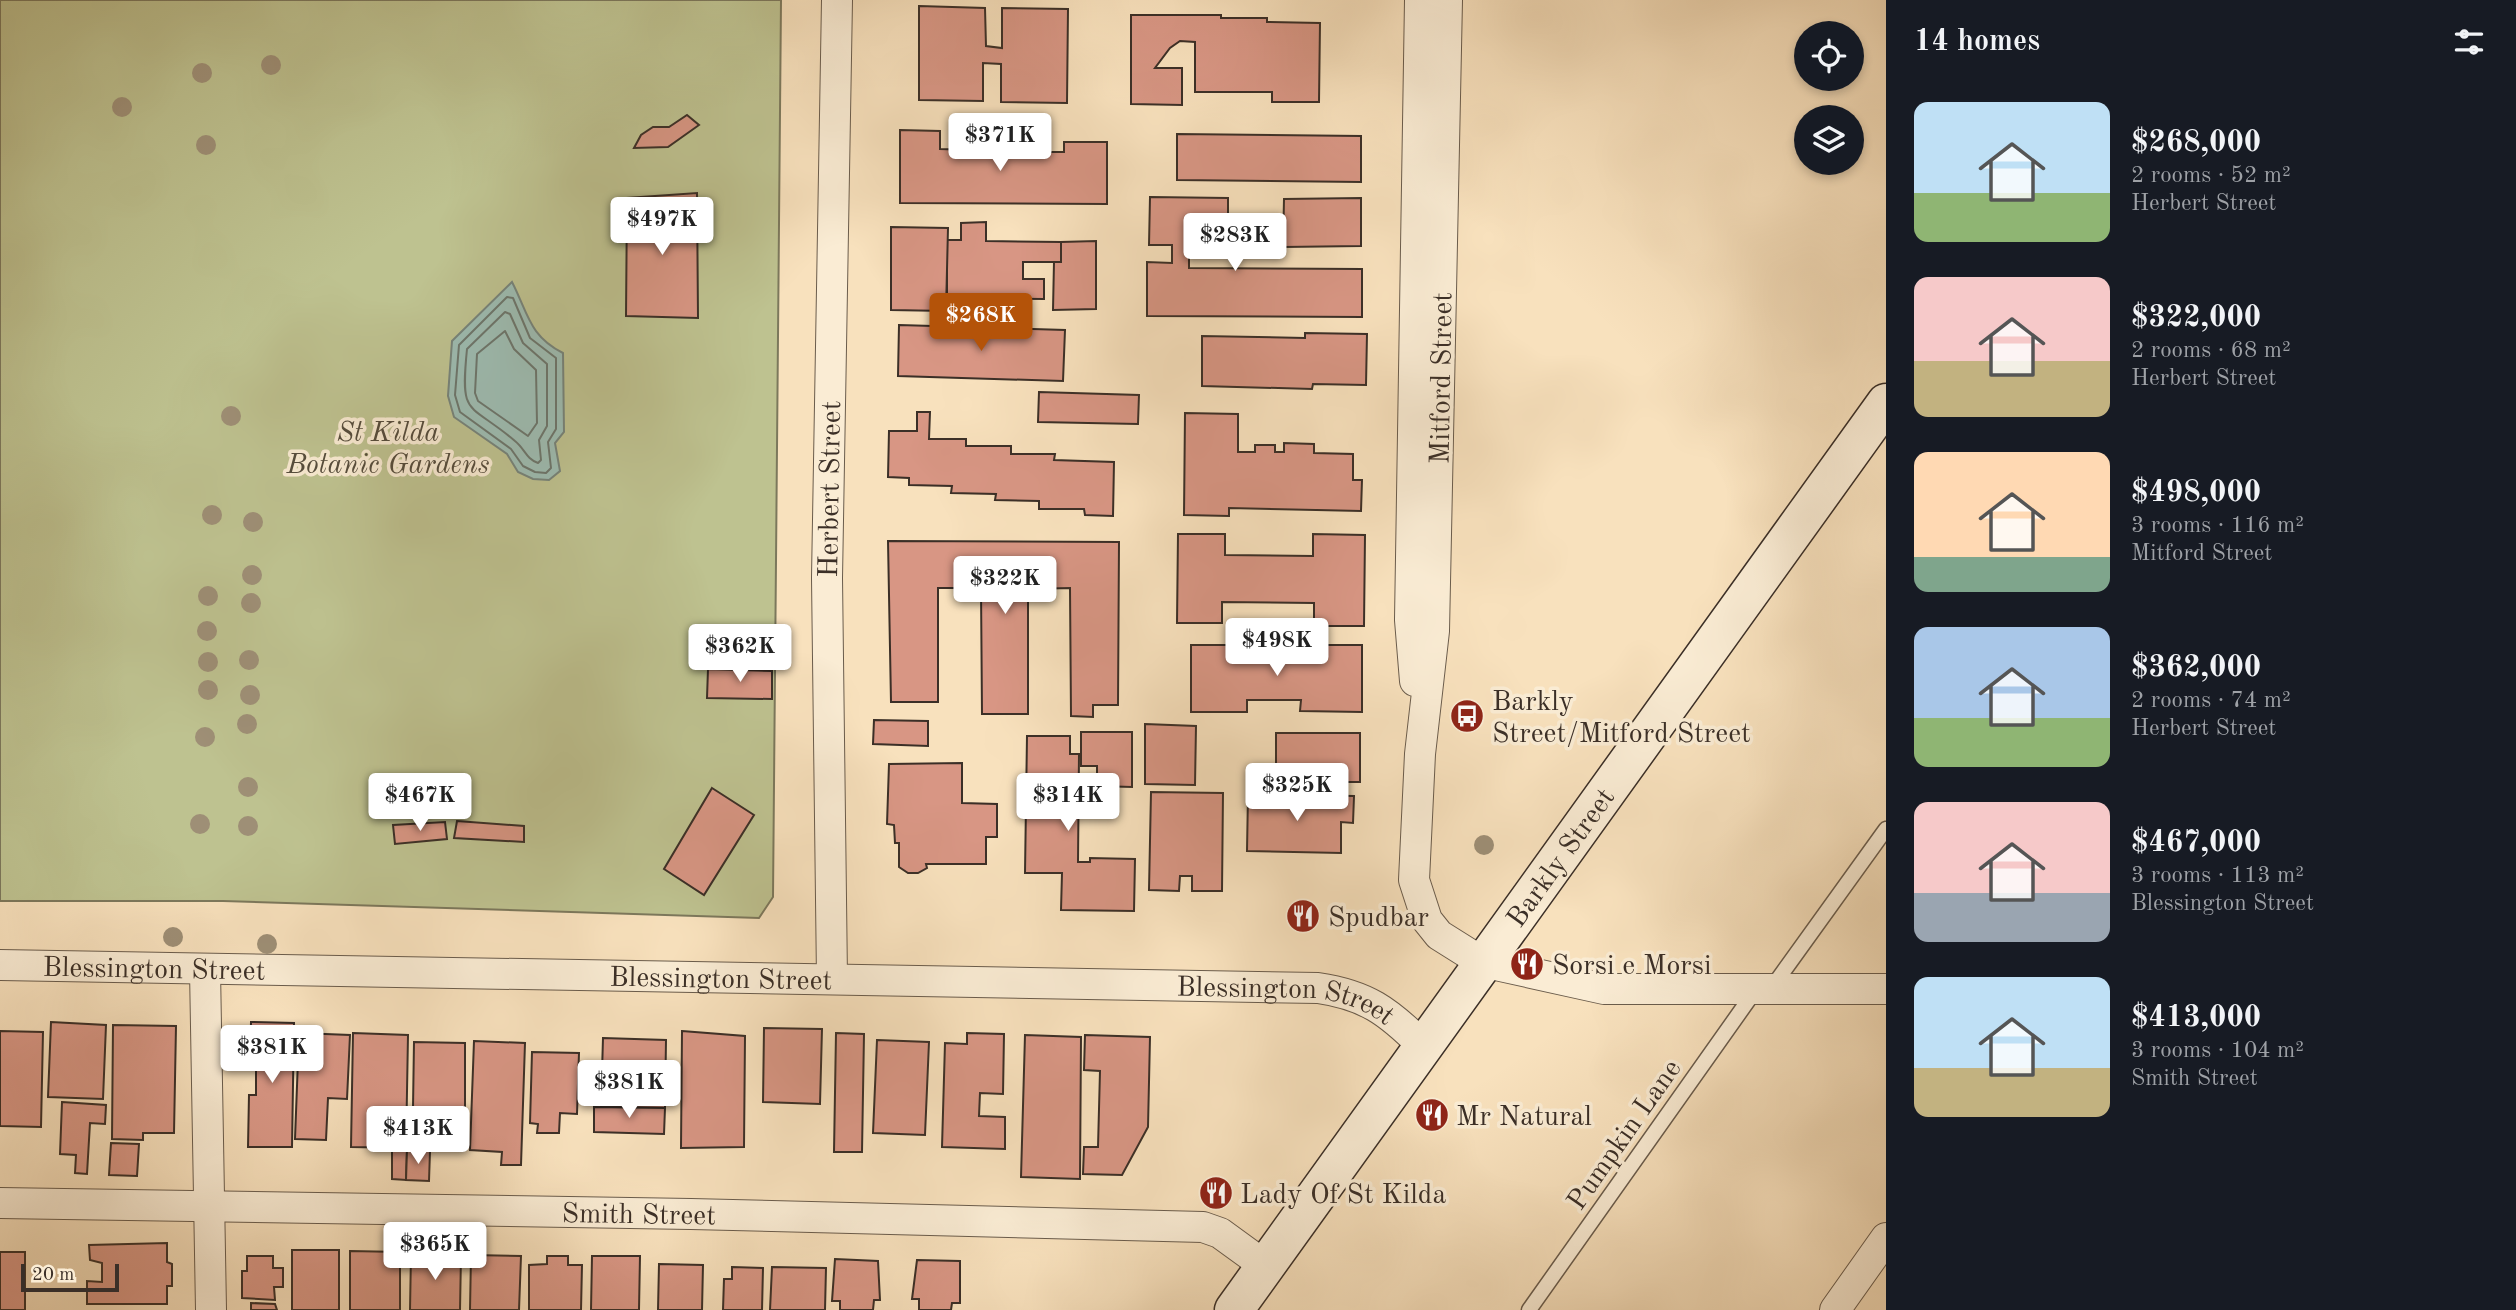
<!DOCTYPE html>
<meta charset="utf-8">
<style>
:root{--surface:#171b24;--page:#20242c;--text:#f1f3f6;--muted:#9ea1a6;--accent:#b45309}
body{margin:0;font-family:"Old Standard TT",serif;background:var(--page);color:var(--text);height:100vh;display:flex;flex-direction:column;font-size:26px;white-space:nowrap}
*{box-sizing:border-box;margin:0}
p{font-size:23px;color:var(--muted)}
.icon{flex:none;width:38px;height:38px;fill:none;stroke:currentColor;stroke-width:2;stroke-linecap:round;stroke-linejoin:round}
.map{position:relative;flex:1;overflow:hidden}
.drawer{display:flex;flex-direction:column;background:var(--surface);width:630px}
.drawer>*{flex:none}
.fabs{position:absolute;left:1794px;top:21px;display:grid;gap:14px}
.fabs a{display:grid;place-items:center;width:70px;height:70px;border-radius:50%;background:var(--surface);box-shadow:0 4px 10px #0003;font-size:35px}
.scale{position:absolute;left:21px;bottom:18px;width:98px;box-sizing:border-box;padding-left:7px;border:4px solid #3b2f27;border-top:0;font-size:19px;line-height:24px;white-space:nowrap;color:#3b2f27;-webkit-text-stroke:5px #faecd4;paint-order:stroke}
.price{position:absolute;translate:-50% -60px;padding:0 16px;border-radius:7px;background:#fff;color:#222;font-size:23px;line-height:46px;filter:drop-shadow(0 2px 4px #0008)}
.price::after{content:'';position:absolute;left:50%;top:42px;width:21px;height:16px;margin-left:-10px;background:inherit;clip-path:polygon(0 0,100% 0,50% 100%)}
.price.selected{background:var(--accent);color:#fff}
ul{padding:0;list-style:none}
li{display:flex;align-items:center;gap:21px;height:175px;padding:0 28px}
li span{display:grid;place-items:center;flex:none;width:196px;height:140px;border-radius:14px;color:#555}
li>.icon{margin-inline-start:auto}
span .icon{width:84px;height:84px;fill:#fffc;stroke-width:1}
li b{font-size:30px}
h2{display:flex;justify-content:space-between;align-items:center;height:84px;padding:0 28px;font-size:30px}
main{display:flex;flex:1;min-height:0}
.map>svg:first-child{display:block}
</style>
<main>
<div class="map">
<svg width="1886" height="1310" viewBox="0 0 1886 1310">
<rect width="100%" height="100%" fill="#f8e1bd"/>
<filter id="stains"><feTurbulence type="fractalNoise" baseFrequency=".00286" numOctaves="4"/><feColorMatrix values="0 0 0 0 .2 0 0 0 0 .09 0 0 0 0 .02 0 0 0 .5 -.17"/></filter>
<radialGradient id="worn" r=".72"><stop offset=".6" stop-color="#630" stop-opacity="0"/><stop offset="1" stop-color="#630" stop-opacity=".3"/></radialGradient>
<polygon fill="#bec290" stroke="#7c785c" stroke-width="2" points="0,0 781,0 773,897 759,918 223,901 0,901"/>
<path fill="#9dbdb3" stroke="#76847b" stroke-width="2" d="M 512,282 C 528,313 529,336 563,353 L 564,432 L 555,443 L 560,471 L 549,480 L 533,479 L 518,472 L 507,454 L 454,417 L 448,396 L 452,341 Z"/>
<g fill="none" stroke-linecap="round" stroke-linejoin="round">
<g stroke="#6c766d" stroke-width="2">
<polygon points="507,297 513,298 530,338 556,358 556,429 548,442 551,468 546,473 535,472 523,466 511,449 460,412 455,395 459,345"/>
<path d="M 505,312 L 510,314 L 523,343 L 547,364 L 547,426 L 539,440 L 541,460 L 538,463 C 526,459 525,449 515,441 C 468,401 460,419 467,349 Z"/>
<polygon points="505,331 514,349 536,370 537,423 528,436 478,401 475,393 477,354"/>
</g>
</g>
<g fill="#d89684" stroke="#3b2f27" stroke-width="2">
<polygon points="919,6 985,8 986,46 1002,48 1002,8 1068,9 1067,103 1001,102 1001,64 983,63 983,101 919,100"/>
<polygon points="1131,15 1221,15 1221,18 1267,18 1267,22 1320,23 1319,102 1272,102 1272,92 1195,92 1195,42 1180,41 1170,48 1155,68 1182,68 1182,105 1131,104"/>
<polygon points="687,115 699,125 668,147 634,148 641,135 653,127 669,127"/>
<polygon points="900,130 940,131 940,149 973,150 973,140 990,140 990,152 1064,152 1064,142 1107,142 1107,204 900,203"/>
<polygon points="1177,134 1361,136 1361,182 1177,180"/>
<polygon points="697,193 698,318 626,316 627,198"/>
<polygon points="1150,197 1228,198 1228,246 1189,246 1189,268 1362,269 1362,317 1147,316 1147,262 1172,263 1172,245 1149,245"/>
<polygon points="1361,198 1361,246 1283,247 1284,199"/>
<polygon points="986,222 986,241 1061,242 1061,262 1023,262 1023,279 1044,279 1044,299 947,298 947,240 961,240 961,223"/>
<polygon points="891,227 948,228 946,311 891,310"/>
<polygon points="1096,241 1096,309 1053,310 1054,262 1061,262 1061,242"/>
<polygon points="899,325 1065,330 1063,381 898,376"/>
<polygon points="1305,333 1367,334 1366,385 1313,384 1312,389 1202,386 1202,336 1305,338"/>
<polygon points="1039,392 1139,395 1138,424 1038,422"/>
<polygon points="917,412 930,412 929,439 966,439 966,446 1011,446 1011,454 1055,454 1054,460 1114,462 1113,516 1085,515 1084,509 1039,509 1039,501 995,500 996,494 951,493 952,486 909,485 909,478 888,477 889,431 917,431"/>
<polygon points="1185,413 1238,414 1238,452 1255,452 1255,445 1275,445 1275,452 1284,452 1284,443 1314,444 1314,453 1353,454 1353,480 1362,480 1361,511 1229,508 1229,516 1184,515"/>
<polygon points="1178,534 1225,534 1225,555 1313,556 1313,534 1365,535 1364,626 1314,626 1314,603 1222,602 1222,623 1177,623"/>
<polygon points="888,541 1119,542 1118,705 1093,705 1093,717 1071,716 1070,588 1028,589 1028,714 982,714 981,588 938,588 938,702 891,702"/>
<polygon points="1191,645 1249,645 1249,659 1255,659 1255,655 1294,655 1294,660 1302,661 1302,645 1362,645 1362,712 1300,711 1301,700 1247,700 1247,712 1191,712"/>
<polygon points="708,669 772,671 772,699 707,698"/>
<polygon points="874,720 928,721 928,746 873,744"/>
<polygon points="1145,724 1196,726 1195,785 1145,784"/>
<polygon points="1081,732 1132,732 1132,787 1097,786 1097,766 1081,766"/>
<rect x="1276" y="733" width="84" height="49"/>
<polygon points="1027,736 1070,736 1070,754 1079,754 1078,862 1090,862 1090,858 1135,859 1134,911 1061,910 1062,873 1025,873"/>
<polygon points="962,763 962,803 997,804 997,837 986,837 986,864 926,864 927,868 918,873 908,873 899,867 899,843 895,843 894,825 887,824 889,764"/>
<polygon points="712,788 754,815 704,895 664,869"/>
<polygon points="1151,792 1223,793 1222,891 1192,891 1192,876 1180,876 1179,891 1149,890"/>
<polygon points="1248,794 1354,796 1353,823 1341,822 1341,853 1247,851"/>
<polygon points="457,821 524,826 524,842 454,838"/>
<polygon points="445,822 447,839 395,844 393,825"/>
<polygon points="51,1022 106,1025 103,1099 48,1097"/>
<polygon points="251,1022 294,1023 292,1147 248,1147 249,1095 256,1095 256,1070 250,1067"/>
<polygon points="113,1025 176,1026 174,1133 143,1133 143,1140 112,1139"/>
<polygon points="764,1028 822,1029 820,1104 763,1102"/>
<polygon points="0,1031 43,1032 41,1127 0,1126"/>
<polygon points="682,1031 745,1036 744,1147 681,1148"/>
<polygon points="299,1033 350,1035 347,1099 328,1098 326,1140 295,1139"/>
<polygon points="353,1033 408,1035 406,1148 351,1147"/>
<polygon points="836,1033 864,1034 862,1152 834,1152"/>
<polygon points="967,1033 1004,1034 1003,1094 980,1093 979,1116 1005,1117 1005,1149 942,1147 945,1043 967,1044"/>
<polygon points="1025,1035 1081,1037 1080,1179 1021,1177"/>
<polygon points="1085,1035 1150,1037 1148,1127 1122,1175 1083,1174 1084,1147 1098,1147 1100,1071 1084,1070"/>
<polygon points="603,1038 666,1040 665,1108 601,1107"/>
<polygon points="877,1040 929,1042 925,1135 873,1133"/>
<polygon points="474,1041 525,1043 521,1165 501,1165 502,1152 470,1150"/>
<polygon points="414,1042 465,1043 465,1133 423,1132 423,1111 413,1108"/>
<polygon points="532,1052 579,1053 577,1114 560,1113 559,1133 537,1133 538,1124 530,1123"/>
<polygon points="62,1102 106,1105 105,1124 90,1123 87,1174 75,1173 76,1155 60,1154"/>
<polygon points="594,1107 665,1108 664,1134 594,1132"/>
<polygon points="111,1143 139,1144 137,1176 109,1175"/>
<polygon points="392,1150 407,1150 406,1180 392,1179"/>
<polygon points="407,1150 430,1151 429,1181 406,1180"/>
<polygon points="167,1243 167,1262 172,1264 172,1286 167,1286 167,1304 87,1304 87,1281 102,1282 102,1263 90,1260 89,1245"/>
<rect x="292" y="1250" width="47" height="60"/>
<polygon points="350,1251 400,1252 400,1310 350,1310"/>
<rect x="0" y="1252" width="25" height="58"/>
<polygon points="411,1254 461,1255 460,1310 410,1310"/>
<polygon points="471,1255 521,1256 519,1310 470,1310"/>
<polygon points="247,1256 273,1256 273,1268 283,1268 283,1287 274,1287 275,1300 242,1298 242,1271 247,1271"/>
<polygon points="547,1256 568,1256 568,1265 582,1265 581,1310 529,1310 529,1265 547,1264"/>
<polygon points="592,1256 640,1256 639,1310 591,1310"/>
<polygon points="835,1259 878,1261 880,1300 874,1300 873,1310 840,1310 840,1301 832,1301"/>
<polygon points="917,1260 960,1261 960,1303 952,1303 951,1310 919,1310 919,1299 912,1299"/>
<polygon points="659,1264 703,1265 702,1310 658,1310"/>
<polygon points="732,1267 763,1268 762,1310 723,1310 724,1279 732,1279"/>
<polygon points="772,1267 826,1268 825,1310 770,1310"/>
<polygon points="251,1303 275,1304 277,1310 251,1310"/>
</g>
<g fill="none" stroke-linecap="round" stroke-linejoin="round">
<g stroke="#6a5c4c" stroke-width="17">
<g id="lane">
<polyline points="1773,986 1886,829"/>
<polyline points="1529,1310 1757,988"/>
</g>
</g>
<g stroke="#6a5c4c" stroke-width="32">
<g id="street">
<polyline points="1447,0 1434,631 1420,754 1414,880 1427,920 1439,935 1482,962 1604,989 1886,989"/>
<polyline points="1415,681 1410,620 1420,0"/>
<path id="s1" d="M 0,965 L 1318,988 C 1366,995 1388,1011 1422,1045"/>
<polyline points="205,970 211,1310"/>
<path id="s2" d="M 832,979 L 827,578 L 837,0"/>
<path id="s3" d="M 0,1203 L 691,1214 L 1203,1227 L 1220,1233 L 1264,1265"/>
<polyline points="1835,1310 1886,1238"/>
</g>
</g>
<g stroke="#3b2f27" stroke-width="41">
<g id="secondary">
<path id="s4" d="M 1234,1310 L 1886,403"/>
</g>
</g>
<use href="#lane" stroke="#faecd4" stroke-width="14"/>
<use href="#street" stroke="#faecd4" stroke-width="30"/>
<use href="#secondary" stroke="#faecd4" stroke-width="38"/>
</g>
<g fill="#9e8f76">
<circle cx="271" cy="65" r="10"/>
<circle cx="202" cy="73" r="10"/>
<circle cx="122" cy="107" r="10"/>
<circle cx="206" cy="145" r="10"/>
<circle cx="231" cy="416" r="10"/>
<circle cx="212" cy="515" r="10"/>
<circle cx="253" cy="522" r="10"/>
<circle cx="252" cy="575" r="10"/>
<circle cx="208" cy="596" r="10"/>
<circle cx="251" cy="603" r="10"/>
<circle cx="207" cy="631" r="10"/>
<circle cx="249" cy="660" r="10"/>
<circle cx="208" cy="662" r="10"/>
<circle cx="208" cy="690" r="10"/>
<circle cx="250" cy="695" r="10"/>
<circle cx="247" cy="724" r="10"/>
<circle cx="205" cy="737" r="10"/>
<circle cx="248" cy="787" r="10"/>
<circle cx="200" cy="824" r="10"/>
<circle cx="248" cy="826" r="10"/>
<circle cx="1484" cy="845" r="10"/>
<circle cx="173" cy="937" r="10"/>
<circle cx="267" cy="944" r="10"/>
</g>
<defs>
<g id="bus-disc" transform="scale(1.75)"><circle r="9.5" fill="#8f2418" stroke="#faecd4"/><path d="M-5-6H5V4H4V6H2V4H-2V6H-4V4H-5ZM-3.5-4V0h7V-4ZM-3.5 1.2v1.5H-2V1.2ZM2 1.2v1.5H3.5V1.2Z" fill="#fff"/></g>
<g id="restaurant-disc" transform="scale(1.75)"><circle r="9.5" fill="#8f2418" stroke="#faecd4"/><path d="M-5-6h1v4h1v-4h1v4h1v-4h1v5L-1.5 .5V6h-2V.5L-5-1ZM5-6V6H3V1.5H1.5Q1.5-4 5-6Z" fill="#fff"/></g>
</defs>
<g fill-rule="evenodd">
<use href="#bus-disc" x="1467" y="716"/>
<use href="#restaurant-disc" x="1303" y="916"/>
<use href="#restaurant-disc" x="1527" y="964"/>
<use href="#restaurant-disc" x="1432" y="1115"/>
<use href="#restaurant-disc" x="1216" y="1193"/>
</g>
<g text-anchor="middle" stroke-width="7" stroke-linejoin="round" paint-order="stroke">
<g font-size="28" fill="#3b2f27" stroke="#faecd4">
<text transform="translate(1440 378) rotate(-89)" y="10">Mitford Street</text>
<text dy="10" stroke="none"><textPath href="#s2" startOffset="490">Herbert Street</textPath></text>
<text dy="10" stroke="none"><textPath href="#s4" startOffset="558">Barkly Street</textPath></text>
<text dy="10" stroke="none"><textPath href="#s1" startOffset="154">Blessington Street</textPath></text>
<text dy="10" stroke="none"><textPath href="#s1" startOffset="721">Blessington Street</textPath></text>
<text dy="10" stroke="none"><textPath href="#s1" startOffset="1288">Blessington Street</textPath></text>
<text transform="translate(1623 1134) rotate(-55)" y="10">Pumpkin Lane</text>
<text dy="10" stroke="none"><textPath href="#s3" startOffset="639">Smith Street</textPath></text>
</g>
<g font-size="28" font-style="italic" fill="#554c3c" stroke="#faecd4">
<text x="388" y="441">St Kilda<tspan x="388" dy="32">Botanic Gardens</tspan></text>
</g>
<g font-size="28" fill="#3b2f27" stroke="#faecd4" text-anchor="start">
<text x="1492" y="710">Barkly<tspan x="1492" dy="32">Street/Mitford Street</tspan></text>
<text x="1328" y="926">Spudbar</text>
<text x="1552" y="974">Sorsi e Morsi</text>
<text x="1456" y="1125">Mr Natural</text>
<text x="1240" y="1203">Lady Of St Kilda</text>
</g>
</g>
<rect width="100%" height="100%" filter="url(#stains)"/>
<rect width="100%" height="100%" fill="url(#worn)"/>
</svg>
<div class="fabs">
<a><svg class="icon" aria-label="locate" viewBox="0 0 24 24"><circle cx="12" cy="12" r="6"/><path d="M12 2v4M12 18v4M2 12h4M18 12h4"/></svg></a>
<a><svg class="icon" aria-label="layers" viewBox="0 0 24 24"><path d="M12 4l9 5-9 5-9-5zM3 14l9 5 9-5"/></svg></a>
</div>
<div class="scale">20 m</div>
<b class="price" style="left:1000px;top:173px">$371K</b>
<b class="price" style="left:662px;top:257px">$497K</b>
<b class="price" style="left:1235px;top:273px">$283K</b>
<b class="price selected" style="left:981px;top:353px">$268K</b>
<b class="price" style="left:1005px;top:616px">$322K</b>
<b class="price" style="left:1277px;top:678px">$498K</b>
<b class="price" style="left:740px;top:684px">$362K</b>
<b class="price" style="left:1297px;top:823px">$325K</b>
<b class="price" style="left:420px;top:833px">$467K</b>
<b class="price" style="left:1068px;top:833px">$314K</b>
<b class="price" style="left:272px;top:1085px">$381K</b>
<b class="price" style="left:629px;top:1120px">$381K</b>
<b class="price" style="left:418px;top:1166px">$413K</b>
<b class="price" style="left:435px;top:1282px">$365K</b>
</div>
<section class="drawer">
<h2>14 homes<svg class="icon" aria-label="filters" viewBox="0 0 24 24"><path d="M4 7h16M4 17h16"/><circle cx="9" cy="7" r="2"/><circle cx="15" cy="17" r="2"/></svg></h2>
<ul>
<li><span style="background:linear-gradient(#bfe0f5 65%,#8fb573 0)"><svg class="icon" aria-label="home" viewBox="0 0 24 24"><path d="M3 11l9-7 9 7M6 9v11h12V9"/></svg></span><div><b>$268,000</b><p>2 rooms · 52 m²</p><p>Herbert Street</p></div></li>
<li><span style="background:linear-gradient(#f6c9c9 60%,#c2b280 0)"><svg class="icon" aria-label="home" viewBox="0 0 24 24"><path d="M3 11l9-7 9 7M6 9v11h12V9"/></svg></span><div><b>$322,000</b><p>2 rooms · 68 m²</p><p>Herbert Street</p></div></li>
<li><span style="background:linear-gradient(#ffd9b3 75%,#7fa58c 0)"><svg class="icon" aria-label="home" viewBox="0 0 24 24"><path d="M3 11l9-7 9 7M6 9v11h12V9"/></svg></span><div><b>$498,000</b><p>3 rooms · 116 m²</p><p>Mitford Street</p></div></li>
<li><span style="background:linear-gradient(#a9c7e8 65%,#8fb573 0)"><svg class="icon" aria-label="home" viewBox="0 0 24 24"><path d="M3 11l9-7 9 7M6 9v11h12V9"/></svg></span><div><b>$362,000</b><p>2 rooms · 74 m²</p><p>Herbert Street</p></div></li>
<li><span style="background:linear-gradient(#f6c9c9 65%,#9aa5b1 0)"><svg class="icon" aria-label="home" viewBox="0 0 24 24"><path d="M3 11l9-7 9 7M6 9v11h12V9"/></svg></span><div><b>$467,000</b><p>3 rooms · 113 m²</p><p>Blessington Street</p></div></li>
<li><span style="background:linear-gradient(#bfe0f5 65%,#c2b280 0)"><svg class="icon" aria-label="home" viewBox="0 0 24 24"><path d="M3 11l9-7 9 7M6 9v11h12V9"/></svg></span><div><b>$413,000</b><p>3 rooms · 104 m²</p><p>Smith Street</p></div></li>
</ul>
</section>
</main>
